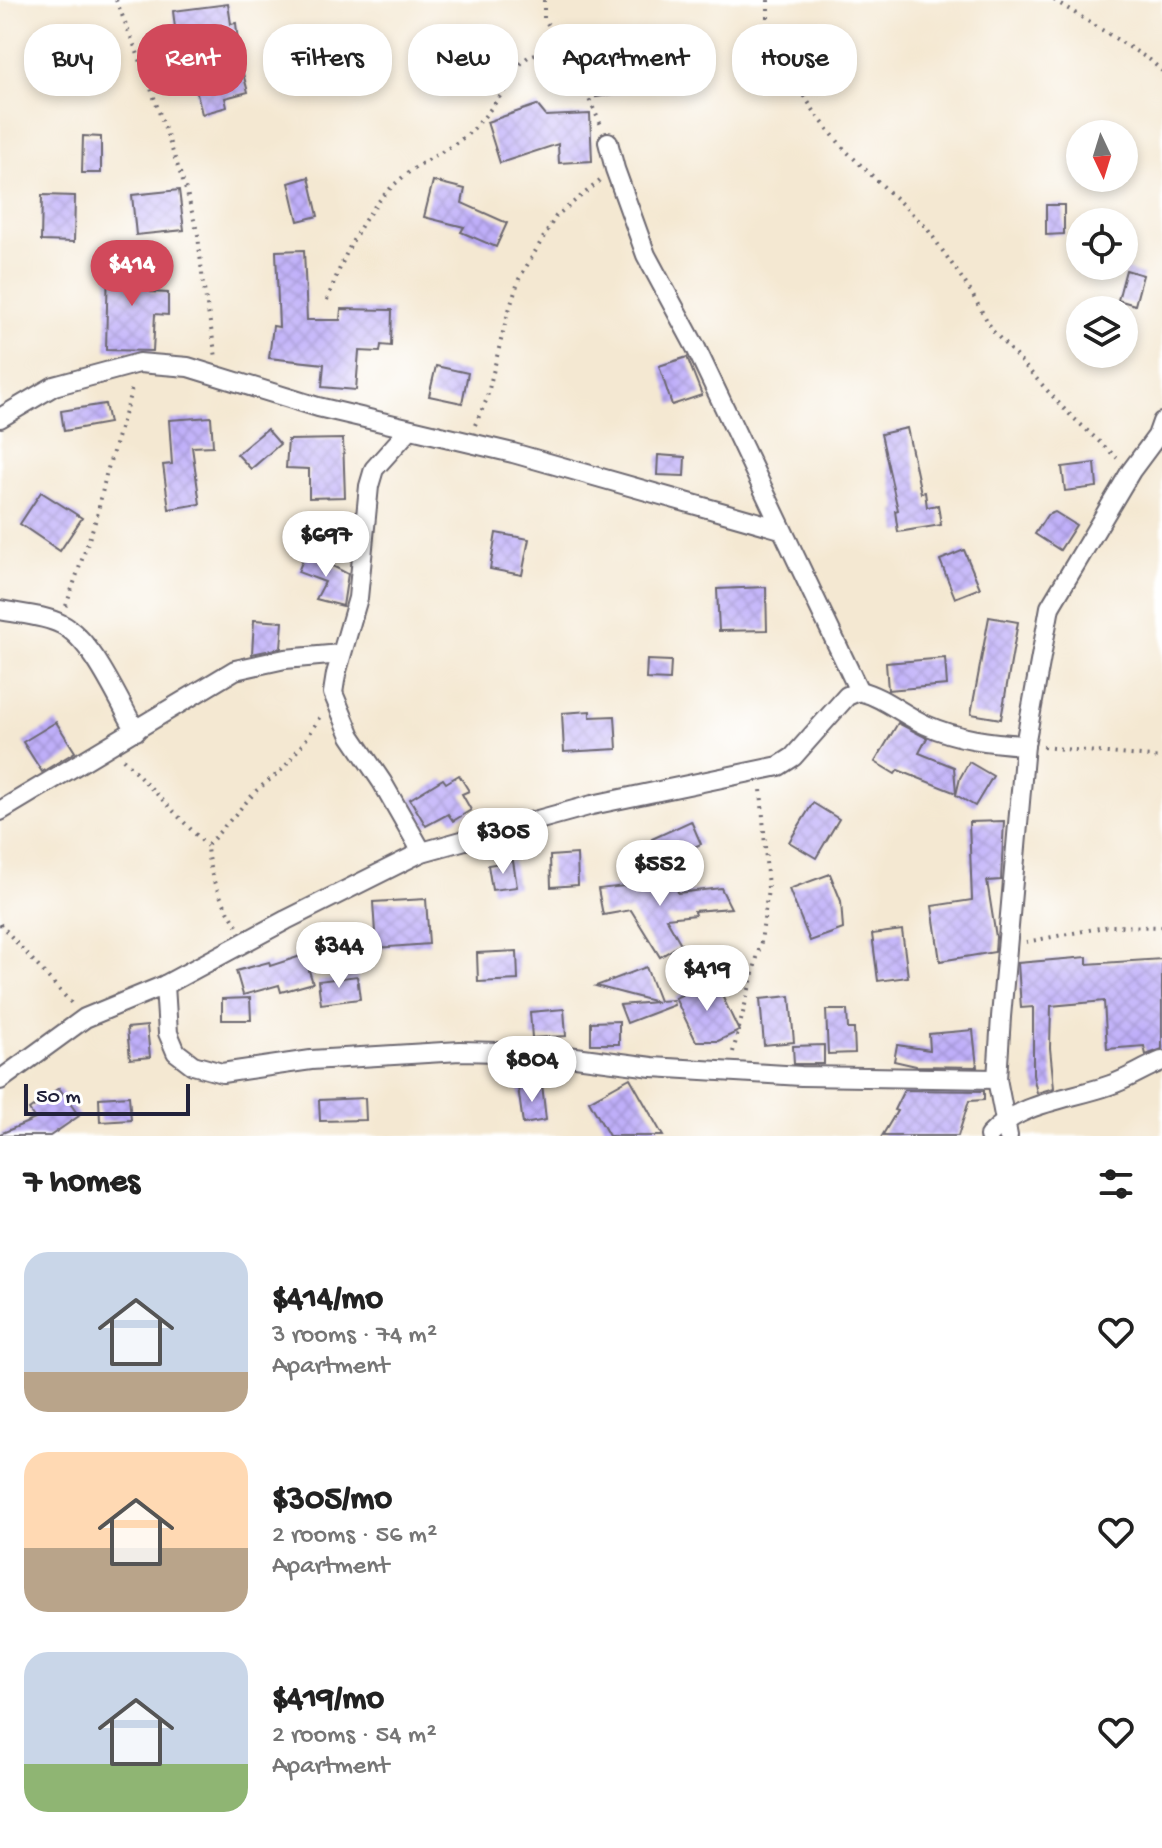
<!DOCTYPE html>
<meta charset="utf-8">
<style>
:root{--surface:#fff;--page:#f6f6f6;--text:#222;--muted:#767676;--accent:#d1495b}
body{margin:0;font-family:"Gochi Hand",sans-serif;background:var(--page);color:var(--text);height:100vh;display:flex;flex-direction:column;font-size:30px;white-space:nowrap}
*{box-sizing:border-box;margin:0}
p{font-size:26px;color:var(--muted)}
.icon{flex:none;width:44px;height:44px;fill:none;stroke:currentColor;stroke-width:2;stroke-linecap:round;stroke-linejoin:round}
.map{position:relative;height:1136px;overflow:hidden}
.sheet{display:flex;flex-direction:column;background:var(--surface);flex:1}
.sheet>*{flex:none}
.hud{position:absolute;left:24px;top:24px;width:1114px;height:72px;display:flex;gap:16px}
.needle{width:52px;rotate:176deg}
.buttons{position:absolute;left:1066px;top:120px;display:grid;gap:16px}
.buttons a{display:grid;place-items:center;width:72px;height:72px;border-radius:50%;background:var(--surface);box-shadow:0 4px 12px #0003;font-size:40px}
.scale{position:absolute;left:24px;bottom:20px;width:166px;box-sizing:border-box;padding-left:8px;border:4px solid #22223b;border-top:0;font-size:22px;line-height:28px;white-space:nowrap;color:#22223b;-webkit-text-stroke:6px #fff;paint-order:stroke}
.price{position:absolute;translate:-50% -68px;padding:0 18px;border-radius:28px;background:#fff;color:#222;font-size:26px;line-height:52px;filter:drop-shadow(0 2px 4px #0008)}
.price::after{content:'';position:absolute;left:50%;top:48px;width:24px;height:18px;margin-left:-12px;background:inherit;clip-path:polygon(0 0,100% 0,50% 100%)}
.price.on{background:var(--accent);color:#fff}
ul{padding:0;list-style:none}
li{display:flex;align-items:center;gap:24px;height:200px;padding:0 24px}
li span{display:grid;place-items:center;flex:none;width:224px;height:160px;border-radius:24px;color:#555}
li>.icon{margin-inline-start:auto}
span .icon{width:96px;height:96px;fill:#fffc;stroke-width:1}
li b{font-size:34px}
h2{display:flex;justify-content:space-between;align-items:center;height:96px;padding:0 24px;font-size:34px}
.pill{padding:0 28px;border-radius:32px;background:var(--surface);box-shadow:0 4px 12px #0003;font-size:28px;line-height:72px}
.pill.on{background:var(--accent);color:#fff}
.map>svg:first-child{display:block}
</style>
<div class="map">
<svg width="1162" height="1136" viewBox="0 0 1162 1136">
<defs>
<pattern id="building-cross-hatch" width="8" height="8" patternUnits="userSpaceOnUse" patternTransform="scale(2)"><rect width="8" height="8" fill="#bfaff9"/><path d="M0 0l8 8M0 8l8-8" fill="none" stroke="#a496d6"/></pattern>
</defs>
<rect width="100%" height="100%" fill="#fff"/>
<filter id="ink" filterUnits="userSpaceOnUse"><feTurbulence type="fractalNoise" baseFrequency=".0125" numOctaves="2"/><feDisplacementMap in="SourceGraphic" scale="16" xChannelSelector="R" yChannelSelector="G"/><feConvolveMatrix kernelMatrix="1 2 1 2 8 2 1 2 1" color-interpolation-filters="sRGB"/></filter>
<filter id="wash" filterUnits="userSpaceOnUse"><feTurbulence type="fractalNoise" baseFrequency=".006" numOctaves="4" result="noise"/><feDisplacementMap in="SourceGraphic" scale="32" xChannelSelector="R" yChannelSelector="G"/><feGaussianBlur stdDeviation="1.8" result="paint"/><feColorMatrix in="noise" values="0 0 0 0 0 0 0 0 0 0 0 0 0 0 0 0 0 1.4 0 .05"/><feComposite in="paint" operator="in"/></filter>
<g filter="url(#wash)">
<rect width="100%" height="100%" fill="#f4e8d2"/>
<g id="blocks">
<g fill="url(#building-cross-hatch)">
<polygon points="228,4 231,24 236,23 240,62 248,92 225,98 227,107 202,114 185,43 177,44 173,11"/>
<polygon points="64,37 75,56 56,67 45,49"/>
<polygon points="641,41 649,88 596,97 588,50"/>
<polygon points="537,105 546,116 590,114 592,161 559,163 558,144 500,163 487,122"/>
<polygon points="83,136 101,137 101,173 82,173"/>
<polygon points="309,177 318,216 298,221 289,183"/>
<polygon points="433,181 465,189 462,203 507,223 496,247 461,232 464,227 424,217"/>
<polygon points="179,190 184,230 136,235 132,195"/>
<polygon points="42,195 75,196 74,242 41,241"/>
<polygon points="1046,205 1064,205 1064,234 1046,235"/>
<polygon points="304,250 307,320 340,320 341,309 392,310 391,346 381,345 380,352 359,351 356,390 322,387 324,364 269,358 273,326 279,327 276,251"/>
<polygon points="108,264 152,265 151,292 168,293 168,315 155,314 153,351 106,350"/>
<polygon points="1126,270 1143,275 1135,305 1118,300"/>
<polygon points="687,357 702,395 672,405 659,366"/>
<polygon points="436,366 468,373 462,403 429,396"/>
<polygon points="105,404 109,423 64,431 61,411"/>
<polygon points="211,417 213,446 192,447 200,504 169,509 163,465 172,464 169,420"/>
<polygon points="907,428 921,493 925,492 927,507 938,505 941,525 898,532 895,511 898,510 881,434"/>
<polygon points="267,429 280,444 251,469 237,454"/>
<polygon points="343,439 345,497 309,498 309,469 286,468 288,440"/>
<polygon points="658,455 685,457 684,476 657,475"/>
<polygon points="1095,463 1097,487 1065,491 1062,467"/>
<polygon points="41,492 82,518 60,551 20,524"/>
<polygon points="1055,512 1076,525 1060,550 1035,534 1047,515"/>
<polygon points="496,533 529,539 522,575 490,569"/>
<polygon points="964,550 980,588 955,598 940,560"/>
<polygon points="306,552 348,574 343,606 316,599 325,582 298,572"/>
<polygon points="766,587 767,630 719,631 717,589"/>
<polygon points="989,617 1018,622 1001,719 971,714"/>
<polygon points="254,620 283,622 281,648 252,654"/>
<polygon points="945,658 947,685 888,690 886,663"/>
<polygon points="647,660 671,661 670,680 646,679"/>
<polygon points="590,711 590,717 615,716 617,749 564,752 562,713"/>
<polygon points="56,722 75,752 42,772 23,742"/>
<polygon points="898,723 927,738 919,753 954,767 956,793 898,770 895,774 875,762"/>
<polygon points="969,762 993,776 975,806 956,795 960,778"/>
<polygon points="459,775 469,791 462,794 471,810 453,821 448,814 426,826 410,799 443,779 446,783"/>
<polygon points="813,803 839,819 816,858 789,842"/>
<polygon points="691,821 701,844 662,861 652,839"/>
<polygon points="1004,821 1001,880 987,881 996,937 995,952 940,961 932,906 972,900 969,822"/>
<polygon points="577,854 578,885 551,887 550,856"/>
<polygon points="513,861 517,887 492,890 488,865"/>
<polygon points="830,874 841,901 843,929 810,941 789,889"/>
<polygon points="676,880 678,893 721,888 731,908 694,911 695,915 666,918 681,944 660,957 631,910 603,915 598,889"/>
<polygon points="426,899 429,944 376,948 373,902"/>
<polygon points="902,930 908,977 878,981 872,934"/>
<polygon points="517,951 518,980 478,982 477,953"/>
<polygon points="304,955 313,983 281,992 279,985 243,995 236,971 269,962 270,966"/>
<polygon points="1087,957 1087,964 1162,959 1162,1049 1146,1055 1144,1046 1107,1049 1104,1001 1051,1006 1050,1048 1054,1088 1037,1093 1033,1075 1033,1007 1021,1008 1018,963"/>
<polygon points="646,967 659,1001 673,1000 674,1005 627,1023 620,1005 657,1002 596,986"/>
<polygon points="357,976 360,999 321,1004 318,981"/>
<polygon points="714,979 739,1031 718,1041 696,1041 675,998"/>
<polygon points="790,996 794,1042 764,1045 760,999"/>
<polygon points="250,998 251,1020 222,1020 222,999"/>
<polygon points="564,1009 566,1036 532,1038 530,1012"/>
<polygon points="826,1010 847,1010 848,1029 854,1029 855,1053 828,1054"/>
<polygon points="619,1021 619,1044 591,1044 591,1022"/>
<polygon points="147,1026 150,1057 130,1059 127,1028"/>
<polygon points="973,1030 977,1067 916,1066 894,1061 897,1045 930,1050 929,1034"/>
<polygon points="824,1045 824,1064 794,1064 793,1046"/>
<polygon points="630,1078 663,1136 609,1136 589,1101"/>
<polygon points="542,1084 546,1120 523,1124 518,1087"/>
<polygon points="59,1088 79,1116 50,1136 0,1136 0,1134 35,1119 29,1110"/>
<polygon points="904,1090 984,1091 984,1100 969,1101 958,1136 882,1136 897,1111 894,1110"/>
<polygon points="129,1096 131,1120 100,1122 99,1098"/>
<polygon points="365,1098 366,1120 320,1121 319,1100"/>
</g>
</g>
</g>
<g filter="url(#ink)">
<use href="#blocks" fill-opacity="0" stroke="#6c6770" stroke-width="2"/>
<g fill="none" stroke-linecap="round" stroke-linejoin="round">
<g stroke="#6c6770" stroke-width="22">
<g id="street">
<polyline points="608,142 615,169 646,255 696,348 859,691"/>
<polyline points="0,418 54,386 139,363 188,367 318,407 513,453 781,529"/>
<polyline points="409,430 374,469 369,486 358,598 336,674 333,693 351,736 382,782 422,852"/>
<path d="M 0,610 C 19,614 44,615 61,624 C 93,640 118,700 136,731"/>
<polyline points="0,811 235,670 285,659 341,654"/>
<polyline points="165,985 168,1033 176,1052 193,1065 222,1073 311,1060 460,1051 545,1053 652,1067 801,1076 997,1079"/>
<path d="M 0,1080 L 85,1018 L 165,985 L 286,920 L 422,852 L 592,805 L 779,766 L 793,757 L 847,696 L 859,691 C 884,697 903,715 926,725 C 957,739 991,743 1025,745"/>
<path d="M 989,1136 C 1021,1101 1068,1100 1110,1085 C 1128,1079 1144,1068 1162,1061"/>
<polyline points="1008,1136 997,1079 1001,1017 1025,745 1050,607 1131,471 1157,436 1162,422"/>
</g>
</g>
<g stroke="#6c6770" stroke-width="4" stroke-dasharray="2 6" stroke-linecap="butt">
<polyline points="116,0 147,77 187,193 198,235 203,283 216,357"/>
<polyline points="544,0 544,18 575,69 601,125"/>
<polyline points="768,0 768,18 793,79 818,117 845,150 926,227 968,287 993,331 1066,411 1117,458"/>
<polyline points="1054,0 1150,60 1162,71"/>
<path d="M 327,300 C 346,251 365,206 408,173 C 427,158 452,149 470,132 C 481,122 492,107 501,95 C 510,83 517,63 530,56 C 546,48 562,62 575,69"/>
<polyline points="475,425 486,401 506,320 519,279 556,216 601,180"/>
<polyline points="66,606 97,516 106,475 133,385"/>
<polyline points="1043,747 1162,758"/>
<polyline points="123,759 207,846"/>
<polyline points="0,924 73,1005"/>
<path d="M 237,926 C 220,897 209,879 207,846 L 257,790 L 284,768 L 307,738 L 322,713"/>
<polyline points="1026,942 1110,926 1162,927"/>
<polyline points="733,1052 761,942 768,889 761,789"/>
</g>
<use href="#street" stroke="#fff" stroke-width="18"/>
</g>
</g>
</svg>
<div class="buttons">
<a><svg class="needle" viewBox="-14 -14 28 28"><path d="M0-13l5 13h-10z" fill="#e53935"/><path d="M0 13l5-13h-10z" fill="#767676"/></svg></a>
<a><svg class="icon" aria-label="locate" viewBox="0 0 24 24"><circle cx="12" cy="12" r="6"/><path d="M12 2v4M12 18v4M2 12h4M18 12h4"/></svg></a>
<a><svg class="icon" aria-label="layers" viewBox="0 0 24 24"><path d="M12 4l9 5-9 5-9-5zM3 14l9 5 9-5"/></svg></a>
</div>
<div class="scale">50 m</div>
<b class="price on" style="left:132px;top:308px">$414</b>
<b class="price" style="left:326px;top:579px">$697</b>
<b class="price" style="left:503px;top:876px">$305</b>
<b class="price" style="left:660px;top:908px">$552</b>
<b class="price" style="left:339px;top:990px">$344</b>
<b class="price" style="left:707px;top:1013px">$419</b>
<b class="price" style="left:532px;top:1104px">$804</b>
<div class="hud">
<a class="pill">Buy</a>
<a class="pill on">Rent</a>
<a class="pill">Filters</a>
<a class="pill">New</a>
<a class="pill">Apartment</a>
<a class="pill">House</a>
</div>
</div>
<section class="sheet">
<h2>7 homes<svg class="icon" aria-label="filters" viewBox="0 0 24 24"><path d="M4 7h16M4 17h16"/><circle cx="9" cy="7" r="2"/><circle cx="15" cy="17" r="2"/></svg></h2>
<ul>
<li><span style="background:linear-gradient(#c9d6e8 75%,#b9a48a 0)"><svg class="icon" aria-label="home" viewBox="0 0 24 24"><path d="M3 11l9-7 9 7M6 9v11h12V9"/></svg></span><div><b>$414/mo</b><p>3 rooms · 74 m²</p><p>Apartment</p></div><svg class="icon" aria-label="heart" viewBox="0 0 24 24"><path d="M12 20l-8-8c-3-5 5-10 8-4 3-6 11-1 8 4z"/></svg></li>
<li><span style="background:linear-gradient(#ffd9b3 60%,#b9a48a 0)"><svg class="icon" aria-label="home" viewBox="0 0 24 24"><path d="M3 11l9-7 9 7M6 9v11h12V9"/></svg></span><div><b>$305/mo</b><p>2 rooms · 56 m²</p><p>Apartment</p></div><svg class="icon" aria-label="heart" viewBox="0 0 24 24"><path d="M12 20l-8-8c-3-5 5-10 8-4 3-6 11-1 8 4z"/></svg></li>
<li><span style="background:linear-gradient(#c9d6e8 70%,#8fb573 0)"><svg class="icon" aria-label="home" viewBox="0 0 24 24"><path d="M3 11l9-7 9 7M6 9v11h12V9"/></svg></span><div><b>$419/mo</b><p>2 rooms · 54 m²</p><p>Apartment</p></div><svg class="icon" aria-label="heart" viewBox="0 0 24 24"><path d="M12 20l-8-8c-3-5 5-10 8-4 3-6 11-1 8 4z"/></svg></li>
</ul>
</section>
